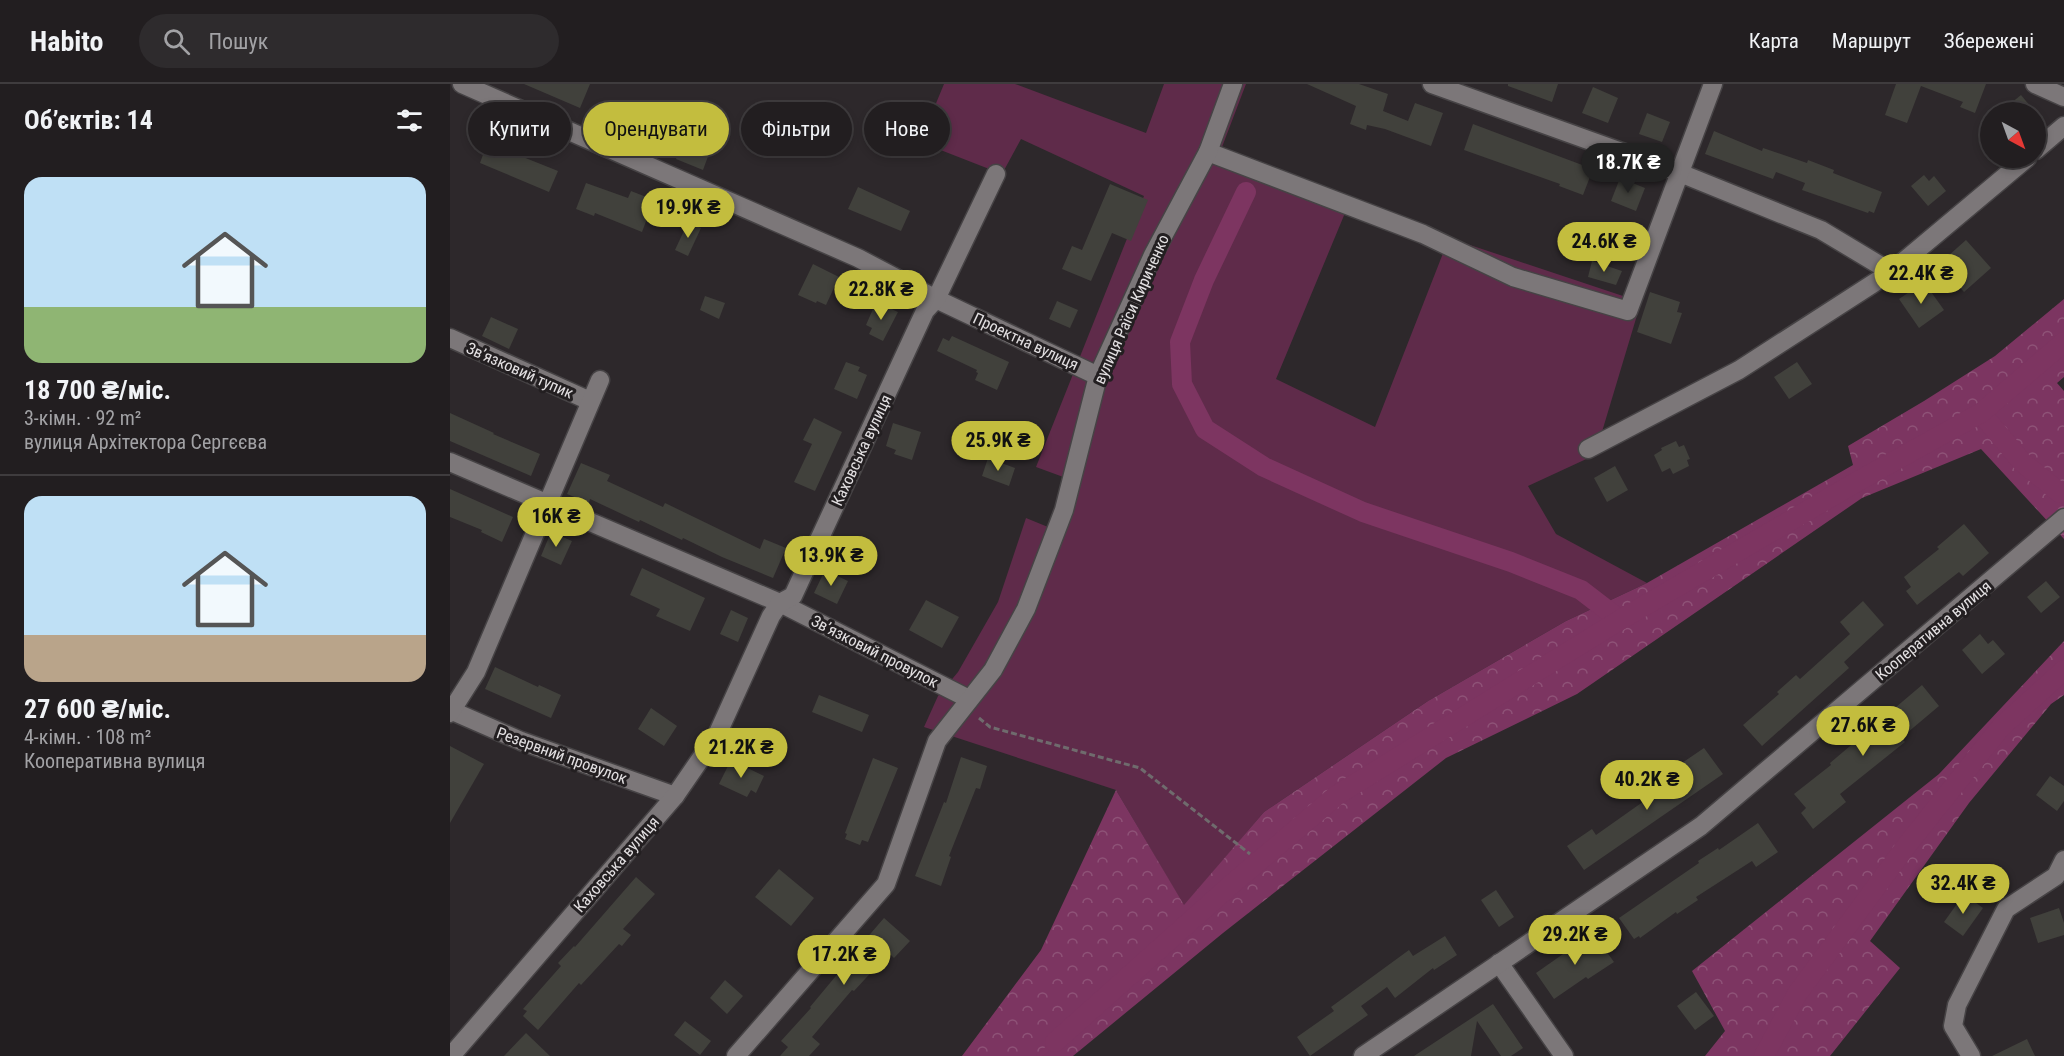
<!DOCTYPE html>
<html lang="uk">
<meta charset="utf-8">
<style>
:root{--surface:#221e20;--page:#2e2b2d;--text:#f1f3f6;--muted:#a2a2a5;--line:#3f3c3e;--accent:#c3bd3e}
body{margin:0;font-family:"Roboto Condensed",sans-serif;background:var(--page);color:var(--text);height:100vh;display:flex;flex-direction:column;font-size:22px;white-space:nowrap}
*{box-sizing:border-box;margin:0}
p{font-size:20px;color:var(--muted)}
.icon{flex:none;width:33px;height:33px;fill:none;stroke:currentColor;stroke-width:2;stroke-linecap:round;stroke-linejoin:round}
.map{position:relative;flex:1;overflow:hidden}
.sheet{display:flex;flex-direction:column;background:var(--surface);width:450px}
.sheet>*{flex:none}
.guide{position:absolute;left:18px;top:18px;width:570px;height:54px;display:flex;gap:12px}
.needle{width:39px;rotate:139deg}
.buttons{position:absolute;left:1530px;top:18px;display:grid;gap:12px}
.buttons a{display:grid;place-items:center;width:66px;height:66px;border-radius:50%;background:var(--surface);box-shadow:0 3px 9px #0003,0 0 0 2px var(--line);font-size:30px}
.price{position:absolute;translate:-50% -51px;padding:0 14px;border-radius:21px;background:var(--accent);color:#111;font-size:20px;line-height:39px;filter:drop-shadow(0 2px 3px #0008)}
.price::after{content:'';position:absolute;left:50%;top:36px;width:18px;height:14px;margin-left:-9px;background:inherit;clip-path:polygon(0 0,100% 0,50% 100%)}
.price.active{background:#222;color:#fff}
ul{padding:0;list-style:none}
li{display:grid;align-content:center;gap:12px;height:318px;padding:0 24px}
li+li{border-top:2px solid var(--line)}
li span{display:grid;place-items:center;height:186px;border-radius:18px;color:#555}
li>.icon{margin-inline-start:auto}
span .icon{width:108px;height:108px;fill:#fffc;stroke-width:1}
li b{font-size:26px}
h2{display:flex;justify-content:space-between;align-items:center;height:72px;padding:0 24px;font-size:26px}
.tag{padding:0 21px;border-radius:27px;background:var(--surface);box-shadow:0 3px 9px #0003,0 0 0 2px var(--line);font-size:21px;line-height:54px}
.tag.active{background:var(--accent);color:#111}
header{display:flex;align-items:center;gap:36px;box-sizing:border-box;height:84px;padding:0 30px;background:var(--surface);border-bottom:2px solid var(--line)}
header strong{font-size:28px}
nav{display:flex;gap:33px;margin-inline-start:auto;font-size:21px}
.search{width:420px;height:54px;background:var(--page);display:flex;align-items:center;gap:15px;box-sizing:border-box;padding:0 21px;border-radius:33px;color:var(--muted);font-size:22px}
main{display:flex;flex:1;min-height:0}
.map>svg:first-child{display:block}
</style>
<header>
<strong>Habito</strong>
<div class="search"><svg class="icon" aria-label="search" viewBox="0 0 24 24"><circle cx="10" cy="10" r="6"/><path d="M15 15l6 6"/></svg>Пошук</div>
<nav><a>Карта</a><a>Маршрут</a><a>Збережені</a></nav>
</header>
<main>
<section class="sheet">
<h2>Об’єктів: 14<svg class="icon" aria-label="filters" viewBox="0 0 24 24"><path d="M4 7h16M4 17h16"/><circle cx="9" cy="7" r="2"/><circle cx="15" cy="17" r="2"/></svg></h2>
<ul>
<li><span style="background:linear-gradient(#bfe0f5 70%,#8fb573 0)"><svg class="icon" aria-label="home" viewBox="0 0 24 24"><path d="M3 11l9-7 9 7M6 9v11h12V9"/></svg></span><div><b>18 700 ₴/міс.</b><p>3-кімн. · 92 m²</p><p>вулиця Архітектора Сергєєва</p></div></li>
<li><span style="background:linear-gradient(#bfe0f5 75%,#b9a48a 0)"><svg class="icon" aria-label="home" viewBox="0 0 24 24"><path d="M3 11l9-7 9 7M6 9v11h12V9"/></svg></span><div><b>27 600 ₴/міс.</b><p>4-кімн. · 108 m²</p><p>Кооперативна вулиця</p></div></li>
</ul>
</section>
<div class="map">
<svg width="1614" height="972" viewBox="0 0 1614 972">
<defs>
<pattern id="forest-crowns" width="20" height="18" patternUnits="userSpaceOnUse" patternTransform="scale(1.5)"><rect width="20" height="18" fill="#7c3561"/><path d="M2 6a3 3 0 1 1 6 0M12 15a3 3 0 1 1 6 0" fill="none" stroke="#8e5277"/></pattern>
</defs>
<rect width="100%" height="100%" fill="#2d282b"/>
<polygon fill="#5f2b4a" points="494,0 565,0 696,49 714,0 796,0 772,63 900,117 826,295 925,343 999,154 1191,218 1145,371 1078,402 1106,450 1197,499 1116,537 978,617 814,728 734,822 666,706 474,643 488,612 508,588 548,518 576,434 598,443 616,394 586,383 694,112 571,55 552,90 470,58"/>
<g fill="url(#forest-crowns)">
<polygon points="1614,215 1614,293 1607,299 1614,307 1614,455 1531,365 1412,414 1127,610 996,674 773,849 623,972 512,972 591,866 666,706 734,821 814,728 978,617 1116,537 1197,499 1403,381 1398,362 1474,317 1545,272"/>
<polygon points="1614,557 1614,611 1601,620 1519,719 1420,857 1450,884 1380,972 1255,972 1275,947 1242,887 1489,690"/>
</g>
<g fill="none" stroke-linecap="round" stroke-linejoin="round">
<polyline stroke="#7d3561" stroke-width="5" points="589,972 605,958"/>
<g stroke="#7d3561" stroke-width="20">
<polyline points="796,108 754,196 730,258 732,300 755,345 814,383 913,428 1061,478 1131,506 1170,536"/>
<polyline points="1531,329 1572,378 1610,409"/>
<polyline points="605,958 782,800 887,711 1170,536 1410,396 1531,329 1614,258"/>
<polyline points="1314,972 1347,910 1457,761 1551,643 1614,586"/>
</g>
</g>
<g fill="#41413c">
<polygon points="74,0 140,0 130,24"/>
<polygon points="857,0 909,0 938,10 933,27 958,37 965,19 993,29 981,62 935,45 917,41 916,46 900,40 906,22"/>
<polygon points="1058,0 1108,0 1102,18 1058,2"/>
<polygon points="1446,0 1536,0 1525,29 1510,23 1513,18 1471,2 1457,39 1435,31"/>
<polygon points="1143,3 1168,14 1158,39 1132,29"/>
<polygon points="1571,11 1585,28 1550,28"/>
<polygon points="178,24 210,38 202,56 170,42"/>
<polygon points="1197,29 1220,38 1212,58 1189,50"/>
<polygon points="1023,40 1143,85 1133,111 1109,102 1110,100 1014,66"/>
<polygon points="1264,47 1312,67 1313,64 1357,79 1358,76 1384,86 1383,89 1432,108 1424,129 1419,127 1418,129 1352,106 1355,99 1326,88 1323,95 1255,70"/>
<polygon points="233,56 260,67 253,86 226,75"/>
<polygon points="46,59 64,66 63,69 108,87 99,108 30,79 35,65 43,66"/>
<polygon points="1474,91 1479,97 1484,92 1496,107 1478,122 1461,102"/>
<polygon points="1170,94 1195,104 1186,127 1161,117"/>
<polygon points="136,99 178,114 181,107 204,116 192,148 145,129 144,132 126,125"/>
<polygon points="660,100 698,116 681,157 662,149 641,197 612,185 622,162 632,166"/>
<polygon points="408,103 460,127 451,147 398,125"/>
<polygon points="238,138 251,144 238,172 225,166"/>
<polygon points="1516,156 1541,184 1514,208 1489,180"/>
<polygon points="1142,177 1172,187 1166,201 1138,193"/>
<polygon points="363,180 389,193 376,221 367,217 366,219 348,211"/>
<polygon points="1474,198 1494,226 1469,244 1449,215"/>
<polygon points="1200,208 1230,218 1227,228 1232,229 1221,260 1187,248"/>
<polygon points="255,212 275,219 269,235 250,226"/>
<polygon points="607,217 628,226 620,244 599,235"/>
<polygon points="426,218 448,228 433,257 419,250 422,244 416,241"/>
<polygon points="41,233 68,245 59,265 32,252"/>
<polygon points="502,252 559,278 547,306 525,296 528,289 526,288 527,286 487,267 493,254 499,257"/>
<polygon points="396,278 410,283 408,287 417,291 407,315 384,305"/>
<polygon points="1347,278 1362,300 1339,315 1324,293"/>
<polygon points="0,329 44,349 43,350 90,370 81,392 0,357"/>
<polygon points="364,334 392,348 365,407 344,398 362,360 353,356"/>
<polygon points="443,339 471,348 462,376 444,370 446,366 436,362"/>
<polygon points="1226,357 1229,363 1234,361 1240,375 1237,376 1239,382 1223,390 1220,384 1212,388 1204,371 1212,366 1211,364"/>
<polygon points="538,374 565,384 559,402 532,392"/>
<polygon points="131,379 160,391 157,397 213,423 215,419 310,465 314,455 336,464 323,494 272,473 233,454 232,456 190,436 189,438 140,415 139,419 117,410"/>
<polygon points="1165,382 1178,406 1157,418 1144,394"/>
<polygon points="0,405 63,433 52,458 31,448 32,446 0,433"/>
<polygon points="1514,440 1539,469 1513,492 1509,488 1467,521 1456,507 1461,503 1454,493 1489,465 1487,463"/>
<polygon points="101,448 122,457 111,481 91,472"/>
<polygon points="192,484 255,514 240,547 206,532 210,525 180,511"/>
<polygon points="375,486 398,497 387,520 364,509"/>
<polygon points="1596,497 1610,513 1591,529 1577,513"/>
<polygon points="476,516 509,533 492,564 459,546"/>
<polygon points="1413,517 1434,541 1394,578 1399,584 1312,662 1293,641 1329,610 1327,608 1346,591 1350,595 1400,550 1390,538"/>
<polygon points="281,526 298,534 288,558 270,550"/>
<polygon points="1530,550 1538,560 1543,556 1555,570 1532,590 1512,566"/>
<polygon points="45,583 88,603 89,601 111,611 101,634 35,605"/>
<polygon points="1472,601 1489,622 1451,654 1455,658 1390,710 1396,718 1363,745 1351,729 1356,724 1344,710 1381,681 1380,679"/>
<polygon points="369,611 419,631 412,648 362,628"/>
<polygon points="201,624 227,642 214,662 188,645"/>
<polygon points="0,662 34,680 0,739"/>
<polygon points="1254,664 1273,690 1134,786 1117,762 1142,745 1146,751 1238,686 1232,679"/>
<polygon points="511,673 537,682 530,705 526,704 499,772 501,773 491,802 465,792 494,718 496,719"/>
<polygon points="423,674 448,684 418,758 412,756 410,761 395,755 397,750 395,749"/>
<polygon points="281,676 314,692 306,709 301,706 297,713 269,700"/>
<polygon points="1600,692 1614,702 1614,717 1607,727 1586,711"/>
<polygon points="1308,739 1328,768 1306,783 1302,777 1246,813 1248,816 1227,830 1226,828 1190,854 1189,852 1184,855 1169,834 1249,779 1248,777 1268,764 1269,766"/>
<polygon points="329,785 364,814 341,842 305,813"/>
<polygon points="186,793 205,810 173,845 181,851 172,862 169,860 131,901 129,899 88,946 73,932 77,927 73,925 111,882 108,879 124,862 125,863"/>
<polygon points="1046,806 1064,833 1049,843 1031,816"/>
<polygon points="1514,810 1533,824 1513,852 1494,838"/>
<polygon points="1609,824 1614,839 1614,851 1588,859 1580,834"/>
<polygon points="434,834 460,857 444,874 439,869 404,907 402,906 362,953 370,960 359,972 330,972 338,963 331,957 361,924 360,923 390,887 389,886"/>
<polygon points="1143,849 1164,878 1138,895 1136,893 1104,915 1086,889"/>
<polygon points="995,852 1007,871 984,886 983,884 945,914 937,903 911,922 918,931 860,972 847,953 884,927 881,923 959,866 963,872"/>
<polygon points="275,896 293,912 277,930 260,914"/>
<polygon points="1246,908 1264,932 1245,946 1227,922"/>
<polygon points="1043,920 1073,964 1061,972 1051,972 1027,937 1021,972 964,972"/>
<polygon points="235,937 261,957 250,971 224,951"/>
<polygon points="76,949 100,972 54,972"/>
<polygon points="1577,955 1585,972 1542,972"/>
</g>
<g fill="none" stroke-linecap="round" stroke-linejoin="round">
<g stroke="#464345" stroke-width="21">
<g id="minor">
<polyline points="12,0 408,174 486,215 648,292"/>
<polyline points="982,0 1230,89 1371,146 1441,188"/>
<polyline points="1585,0 1614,13"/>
<polyline points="1586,66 1614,42"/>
<polyline points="758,68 973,150 1063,193 1178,227 1263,0"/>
<polyline points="0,254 140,317"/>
<polyline points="1138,365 1289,286 1441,188 1577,74"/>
<polyline points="0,378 330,519 519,615"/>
<polyline points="0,626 71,657 225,712"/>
<polyline points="0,629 26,588 150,296"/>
<polyline points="1049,879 1114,972"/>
<polyline points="1,972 225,712 267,651 321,532 330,519 343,512 475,227 486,215 546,90"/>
<polyline points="286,972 436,800 487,657 543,586 576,525 614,426 648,292 703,171 758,68 783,0"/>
<polyline points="1521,972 1503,942 1507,921 1556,825 1606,792 1614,776"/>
</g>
</g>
<g stroke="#464345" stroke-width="21">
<polyline id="tertiary" points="913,972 1251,742 1614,434"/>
</g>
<polyline stroke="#6f6b6d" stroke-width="3" stroke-dasharray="6 3" stroke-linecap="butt" points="529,634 540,643 690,684 800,770"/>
<use href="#minor" stroke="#7c7779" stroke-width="18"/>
<use href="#tertiary" stroke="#7c7779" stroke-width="18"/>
</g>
<g text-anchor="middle" stroke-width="6" stroke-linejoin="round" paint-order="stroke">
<g font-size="16" fill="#e3e0e2" stroke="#231f21">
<text transform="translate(681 225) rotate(-66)" y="6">вулиця Раїси Кириченко</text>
<text transform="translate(576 257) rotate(25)" y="6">Проектна вулиця</text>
<text transform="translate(70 286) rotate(24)" y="6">Звʼязковий тупик</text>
<text transform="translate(411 366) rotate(-65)" y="6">Каховська вулиця</text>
<text transform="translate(1483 546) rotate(-40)" y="6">Кооперативна вулиця</text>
<text transform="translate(425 567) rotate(27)" y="6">Звʼязковий провулок</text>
<text transform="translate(112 671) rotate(20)" y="6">Резервний провулок</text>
<text transform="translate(166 780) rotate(-49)" y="6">Каховська вулиця</text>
</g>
</g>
</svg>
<div class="buttons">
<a><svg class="needle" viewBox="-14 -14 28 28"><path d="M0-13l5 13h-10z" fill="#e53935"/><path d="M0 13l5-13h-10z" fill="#a2a2a5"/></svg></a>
</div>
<b class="price active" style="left:1178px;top:110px">18.7K ₴</b>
<b class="price" style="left:238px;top:155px">19.9K ₴</b>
<b class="price" style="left:1154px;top:189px">24.6K ₴</b>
<b class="price" style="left:1471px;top:221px">22.4K ₴</b>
<b class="price" style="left:431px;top:237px">22.8K ₴</b>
<b class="price" style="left:548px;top:388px">25.9K ₴</b>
<b class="price" style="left:106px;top:464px">16K ₴</b>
<b class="price" style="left:381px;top:503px">13.9K ₴</b>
<b class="price" style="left:1413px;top:673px">27.6K ₴</b>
<b class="price" style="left:291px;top:695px">21.2K ₴</b>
<b class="price" style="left:1197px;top:727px">40.2K ₴</b>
<b class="price" style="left:1513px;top:831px">32.4K ₴</b>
<b class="price" style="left:1125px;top:882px">29.2K ₴</b>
<b class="price" style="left:394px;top:902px">17.2K ₴</b>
<div class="guide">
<a class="tag">Купити</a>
<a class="tag active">Орендувати</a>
<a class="tag">Фільтри</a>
<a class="tag">Нове</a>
</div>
</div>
</main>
